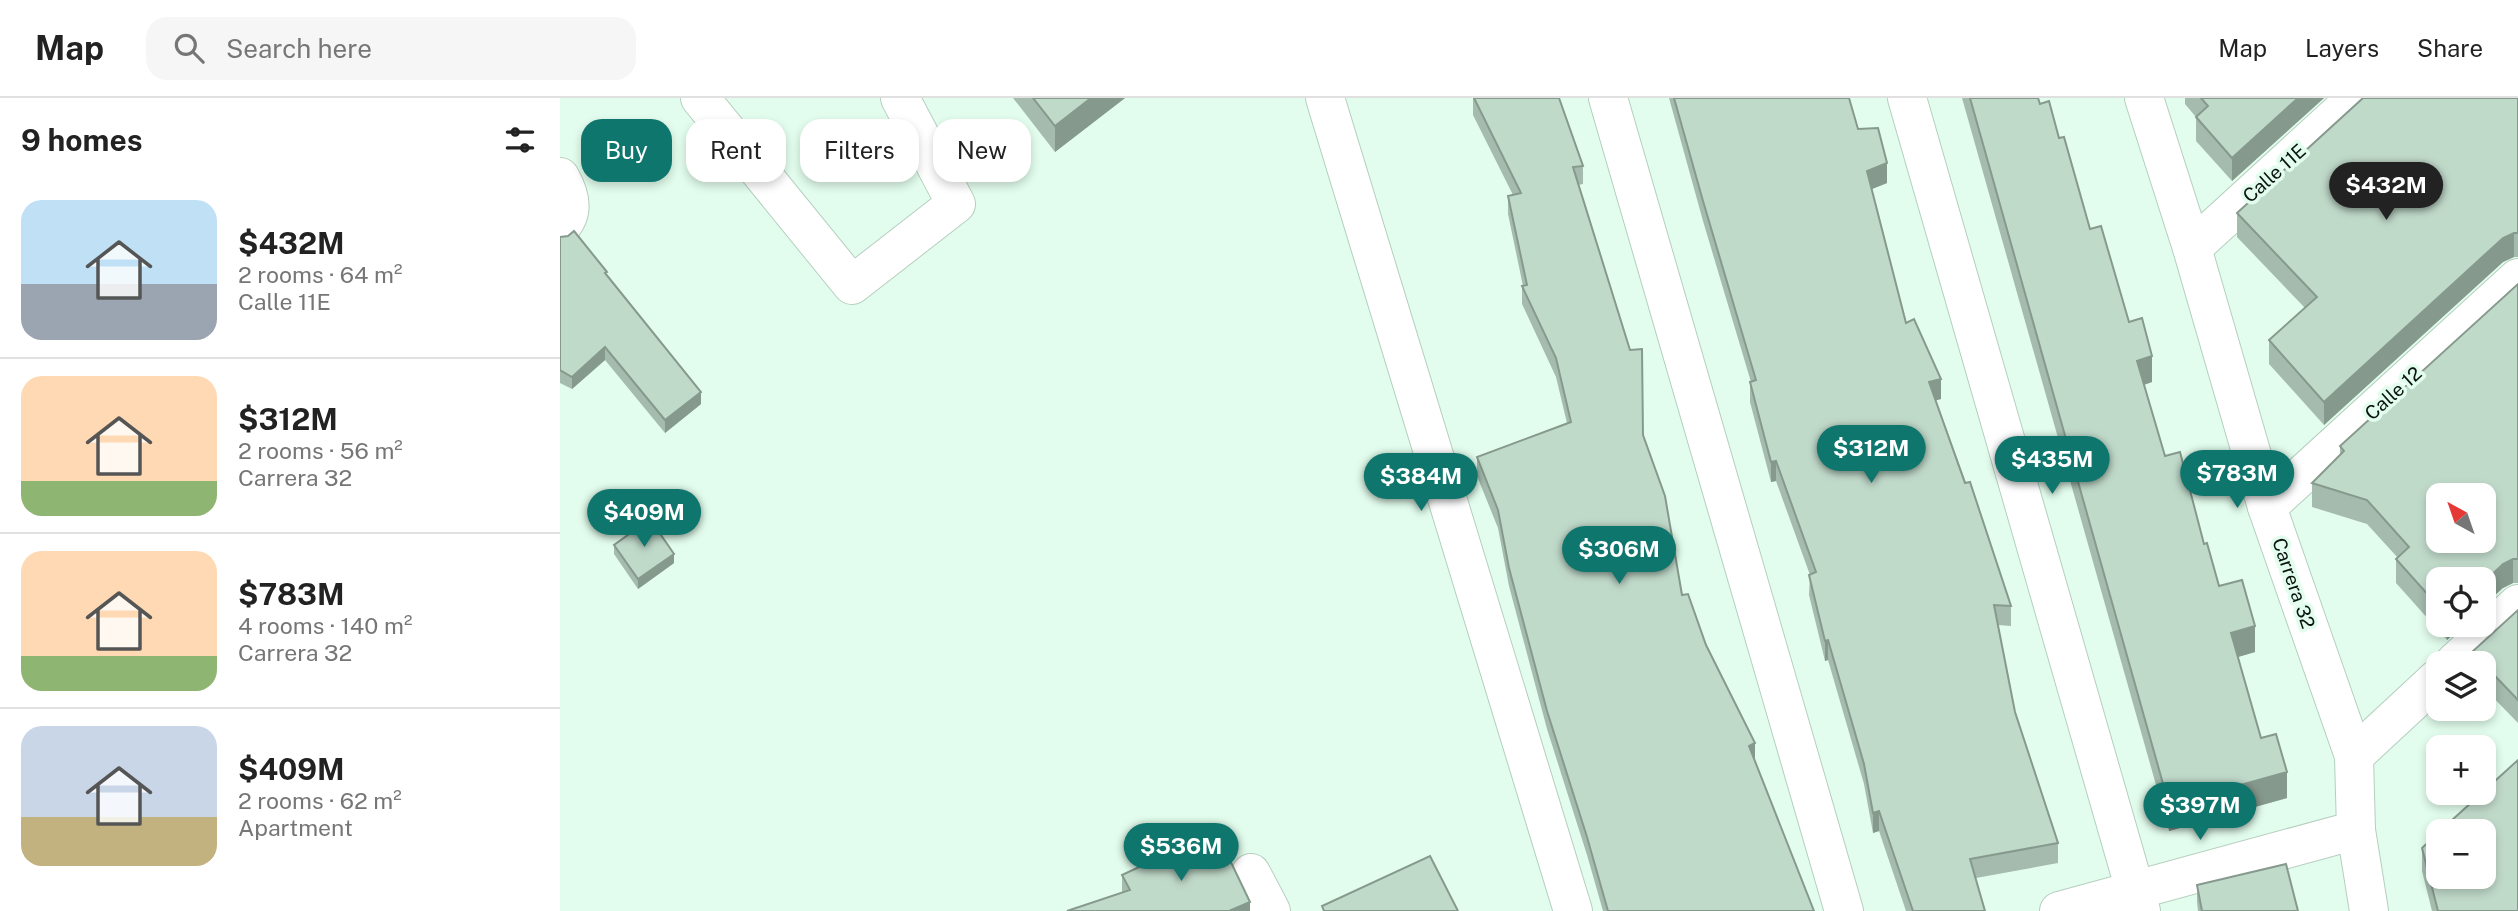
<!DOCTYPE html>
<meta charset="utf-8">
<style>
:root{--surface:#fff;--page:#f6f6f6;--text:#222;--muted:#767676;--line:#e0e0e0;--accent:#0f766e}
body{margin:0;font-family:"Public Sans",sans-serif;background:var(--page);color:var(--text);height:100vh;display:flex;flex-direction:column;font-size:26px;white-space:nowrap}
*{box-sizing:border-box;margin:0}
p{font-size:23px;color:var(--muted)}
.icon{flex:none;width:38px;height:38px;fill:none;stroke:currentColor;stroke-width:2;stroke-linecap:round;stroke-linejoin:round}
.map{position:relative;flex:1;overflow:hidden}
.panel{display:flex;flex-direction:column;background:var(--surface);width:560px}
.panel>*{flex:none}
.top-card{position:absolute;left:21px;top:21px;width:665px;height:63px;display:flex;gap:14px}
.needle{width:46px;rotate:320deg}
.buttons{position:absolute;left:1866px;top:385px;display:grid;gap:14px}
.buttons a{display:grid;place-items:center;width:70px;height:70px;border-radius:14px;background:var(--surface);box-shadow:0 4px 10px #0003;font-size:35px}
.price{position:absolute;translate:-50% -60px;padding:0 16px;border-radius:24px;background:var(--accent);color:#fff;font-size:23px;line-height:46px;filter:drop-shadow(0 2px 4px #0008)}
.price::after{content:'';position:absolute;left:50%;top:42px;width:21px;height:16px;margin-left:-10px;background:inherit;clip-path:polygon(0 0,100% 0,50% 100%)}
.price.selected{background:#222;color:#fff}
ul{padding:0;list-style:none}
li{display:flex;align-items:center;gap:21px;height:175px;padding:0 21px}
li+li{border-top:2px solid var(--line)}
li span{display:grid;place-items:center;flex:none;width:196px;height:140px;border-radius:21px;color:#555}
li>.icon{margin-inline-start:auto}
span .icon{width:84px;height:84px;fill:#fffc;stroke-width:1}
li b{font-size:30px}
h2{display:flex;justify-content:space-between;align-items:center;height:84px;padding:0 21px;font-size:30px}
.tag{padding:0 24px;border-radius:21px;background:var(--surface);box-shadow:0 4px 10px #0003;font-size:24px;line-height:63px}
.tag.selected{background:var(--accent);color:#fff}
header{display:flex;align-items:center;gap:42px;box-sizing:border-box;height:98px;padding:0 35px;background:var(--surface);border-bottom:2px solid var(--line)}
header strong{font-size:33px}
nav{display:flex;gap:38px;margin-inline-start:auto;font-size:24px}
.search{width:490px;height:63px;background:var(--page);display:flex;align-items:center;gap:18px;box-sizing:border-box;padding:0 24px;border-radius:21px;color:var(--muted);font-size:26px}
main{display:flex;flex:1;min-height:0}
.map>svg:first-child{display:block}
</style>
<header>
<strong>Map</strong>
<div class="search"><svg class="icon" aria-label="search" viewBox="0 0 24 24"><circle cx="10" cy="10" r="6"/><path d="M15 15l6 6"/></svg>Search here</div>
<nav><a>Map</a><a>Layers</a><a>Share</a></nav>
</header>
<main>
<section class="panel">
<h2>9 homes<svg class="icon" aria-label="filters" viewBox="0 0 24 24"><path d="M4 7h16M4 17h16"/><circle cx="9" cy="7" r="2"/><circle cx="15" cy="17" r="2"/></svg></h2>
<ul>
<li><span style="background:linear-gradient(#bfe0f5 60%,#9aa5b1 0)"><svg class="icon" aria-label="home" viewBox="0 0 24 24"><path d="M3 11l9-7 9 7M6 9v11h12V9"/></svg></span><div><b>$432M</b><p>2 rooms · 64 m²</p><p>Calle 11E</p></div></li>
<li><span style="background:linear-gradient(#ffd9b3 75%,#8fb573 0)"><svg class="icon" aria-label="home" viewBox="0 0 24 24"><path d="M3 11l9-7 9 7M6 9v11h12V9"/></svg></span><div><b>$312M</b><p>2 rooms · 56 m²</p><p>Carrera 32</p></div></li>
<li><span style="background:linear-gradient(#ffd9b3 75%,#8fb573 0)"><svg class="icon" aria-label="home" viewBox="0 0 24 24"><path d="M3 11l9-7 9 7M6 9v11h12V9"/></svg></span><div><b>$783M</b><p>4 rooms · 140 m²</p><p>Carrera 32</p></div></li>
<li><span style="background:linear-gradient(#c9d6e8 65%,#c2b280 0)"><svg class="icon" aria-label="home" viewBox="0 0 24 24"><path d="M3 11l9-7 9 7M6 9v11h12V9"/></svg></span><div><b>$409M</b><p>2 rooms · 62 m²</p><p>Apartment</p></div></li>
</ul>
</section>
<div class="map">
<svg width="1958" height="813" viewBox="0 0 1958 813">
<rect width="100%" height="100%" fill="#e2fded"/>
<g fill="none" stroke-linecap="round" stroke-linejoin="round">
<g stroke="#b5cfbf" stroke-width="40">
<g id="minor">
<polyline points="140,0 292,187 396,106 340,0"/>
<polyline points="765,0 1013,813"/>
<polyline points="1048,0 1284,813"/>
<polyline points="1347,0 1581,813"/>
<polyline points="1584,0 1632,150 1707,409 1794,658 1796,732 1809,813"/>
<path d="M 0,79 C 10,96 15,114 0,130"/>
<polyline points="1632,150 1796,0"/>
<polyline points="1707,409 1958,180"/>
<polyline points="1894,565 1958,506"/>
<polyline points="1794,658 1878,580"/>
<polyline points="691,775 711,813"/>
<polyline points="1499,813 1796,732"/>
</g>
</g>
<use href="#minor" stroke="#fff" stroke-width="38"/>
</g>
<g fill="#a5bbae">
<polygon points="453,0 565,0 495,54"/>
<polygon points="913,0 999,0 1023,68 1023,86 1018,87 1083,337 1122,497 1146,547 1195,663 1254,813 1043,813 1027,757 987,631 949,488 938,430 917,378 917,359 1007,325 996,279 962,206 962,188 963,188 948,116 948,98 953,97 913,17"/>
<polygon points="1109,0 1289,0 1298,31 1327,85 1312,91 1346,225 1381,301 1376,302 1451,508 1451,528 1438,527 1455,614 1498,745 1498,765 1416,780 1425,813 1346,813 1319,733 1313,735 1304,686 1268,562 1265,563 1249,497 1250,477 1216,383 1211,384 1190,304 1190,284 1191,284 1143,123"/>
<polygon points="1402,0 1478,0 1480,6 1499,40 1530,131 1569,224 1592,284 1584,287 1605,358 1644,446 1659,488 1695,554 1678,559 1701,640 1727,700 1609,733"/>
<polygon points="1625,0 1764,0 1672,83 1636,43 1636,19 1625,6"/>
<polygon points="1958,0 1958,159 1954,159 1943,164 1764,327 1709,266 1709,242 1745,210 1677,139 1677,115"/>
<polygon points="0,139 47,178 141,306 105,335 45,262 12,291 0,285"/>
<polygon points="1958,186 1958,485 1953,485 1943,490 1878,481 1878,527 1903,527 1887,542 1836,485 1836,461 1838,460 1807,426 1752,409 1752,385 1780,357 1780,348"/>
<polygon points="54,447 114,465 78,491 54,456"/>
<polygon points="1958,512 1958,625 1923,589 1923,565 1912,565 1912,554"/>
<polygon points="1862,750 1958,813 1872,813 1862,773"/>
<polygon points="562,777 690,813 562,794"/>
<polygon points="1637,787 1738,813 1638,813 1637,804"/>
</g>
<g fill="#86998d">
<polygon points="531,0 565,0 495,54 495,28"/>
<polygon points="1738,0 1764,0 1672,83 1672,60"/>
<polygon points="1327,65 1327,85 1307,93 1307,73"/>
<polygon points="1954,135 1954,159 1943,164 1764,327 1764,304 1943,140"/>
<polygon points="45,249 45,262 12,291 12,279"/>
<polygon points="1592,258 1592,284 1577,289 1577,263"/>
<polygon points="1381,281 1381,301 1369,304 1369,284"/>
<polygon points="141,294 141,306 105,335 105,322"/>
<polygon points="1216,363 1216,383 1211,384 1211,364"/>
<polygon points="114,456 114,465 78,491 78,481"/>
<polygon points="1953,461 1953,485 1943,490 1923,508 1923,485 1943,466"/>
<polygon points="1887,527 1903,527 1887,542"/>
<polygon points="1695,528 1695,554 1671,561 1671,535"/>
<polygon points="1268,542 1268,562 1265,563 1265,543"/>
<polygon points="1195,645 1195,663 1189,648"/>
<polygon points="1727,674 1727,700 1609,733 1609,707"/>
<polygon points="1319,713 1319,733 1313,735 1313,715"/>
<polygon points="690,804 690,813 669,813"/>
</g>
<g fill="#c0daca" stroke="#86998d" stroke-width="2" fill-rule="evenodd">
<polygon points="473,0 531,0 495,28"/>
<polygon points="914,0 999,0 1023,68 1013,69 1070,252 1082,251 1083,337 1105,398 1122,497 1128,496 1146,547 1195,645 1189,648 1254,813 1048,813 1027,739 987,613 949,470 938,412 917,359 1011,324 996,260 962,188 967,187 948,98 961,95"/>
<polygon points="1114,0 1289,0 1298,31 1318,30 1327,65 1307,73 1346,225 1354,221 1381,281 1369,284 1405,385 1410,384 1451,508 1434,507 1455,614 1498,745 1410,761 1425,813 1353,813 1319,713 1313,715 1304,666 1268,542 1265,543 1249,477 1256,474 1216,363 1211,364 1190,284 1196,282 1143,103"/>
<polygon points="1410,0 1478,0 1480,6 1489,3 1499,40 1504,39 1530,131 1541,128 1569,224 1582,220 1592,258 1577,263 1605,358 1620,354 1644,446 1647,445 1659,488 1682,482 1695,528 1671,535 1701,640 1716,636 1727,674 1609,707"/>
<polygon points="1641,0 1738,0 1672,60 1636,19 1648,8"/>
<polygon points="1803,0 1958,0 1958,135 1954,135 1943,140 1764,304 1709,242 1757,199 1677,115"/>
<polygon points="14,133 47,174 45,175 141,294 105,322 45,249 12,279 0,272 0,139 8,138"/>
<path d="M 1958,186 L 1958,461 L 1953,461 L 1943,466 L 1923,485 L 1923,481 L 1878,481 L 1878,508 L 1836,461 L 1849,449 L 1807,402 L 1752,385 L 1784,353 L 1780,348 ZM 1878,397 L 1923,397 L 1923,443 L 1878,443 Z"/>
<polygon points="90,421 114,456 78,481 54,447"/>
<polygon points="1958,512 1958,602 1912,554"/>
<polygon points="1958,662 1958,813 1878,813 1862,750 1878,735 1878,779 1923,779 1923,733 1880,733"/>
<polygon points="656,733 690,804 669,813 507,813 570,792 562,777"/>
<polygon points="870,758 898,813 764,813 762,808"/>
<polygon points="1726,766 1738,813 1642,813 1637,787"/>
</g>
<g text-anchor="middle" stroke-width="7" stroke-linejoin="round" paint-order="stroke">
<g font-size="19" fill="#0b140f" stroke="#e2fded">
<text transform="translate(1714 75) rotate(-42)" y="7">Calle 11E</text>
<text transform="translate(1833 295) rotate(-42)" y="7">Calle 12</text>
<text transform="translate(1734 485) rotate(71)" y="7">Carrera 32</text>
</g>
</g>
</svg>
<div class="buttons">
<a><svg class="needle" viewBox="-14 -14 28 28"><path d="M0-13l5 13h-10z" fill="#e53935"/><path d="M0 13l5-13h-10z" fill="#767676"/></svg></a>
<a><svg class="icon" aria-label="locate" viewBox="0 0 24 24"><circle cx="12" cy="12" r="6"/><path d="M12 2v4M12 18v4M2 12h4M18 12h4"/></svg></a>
<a><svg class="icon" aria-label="layers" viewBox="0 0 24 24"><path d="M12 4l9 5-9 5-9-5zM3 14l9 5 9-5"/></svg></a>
<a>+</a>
<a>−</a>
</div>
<b class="price selected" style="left:1826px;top:124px">$432M</b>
<b class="price" style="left:1311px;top:387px">$312M</b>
<b class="price" style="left:1492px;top:398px">$435M</b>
<b class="price" style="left:1677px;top:412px">$783M</b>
<b class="price" style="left:861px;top:415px">$384M</b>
<b class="price" style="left:84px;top:451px">$409M</b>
<b class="price" style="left:1059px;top:488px">$306M</b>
<b class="price" style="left:1640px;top:744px">$397M</b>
<b class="price" style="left:621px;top:785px">$536M</b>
<div class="top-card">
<a class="tag selected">Buy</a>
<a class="tag">Rent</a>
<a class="tag">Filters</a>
<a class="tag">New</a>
</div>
</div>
</main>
